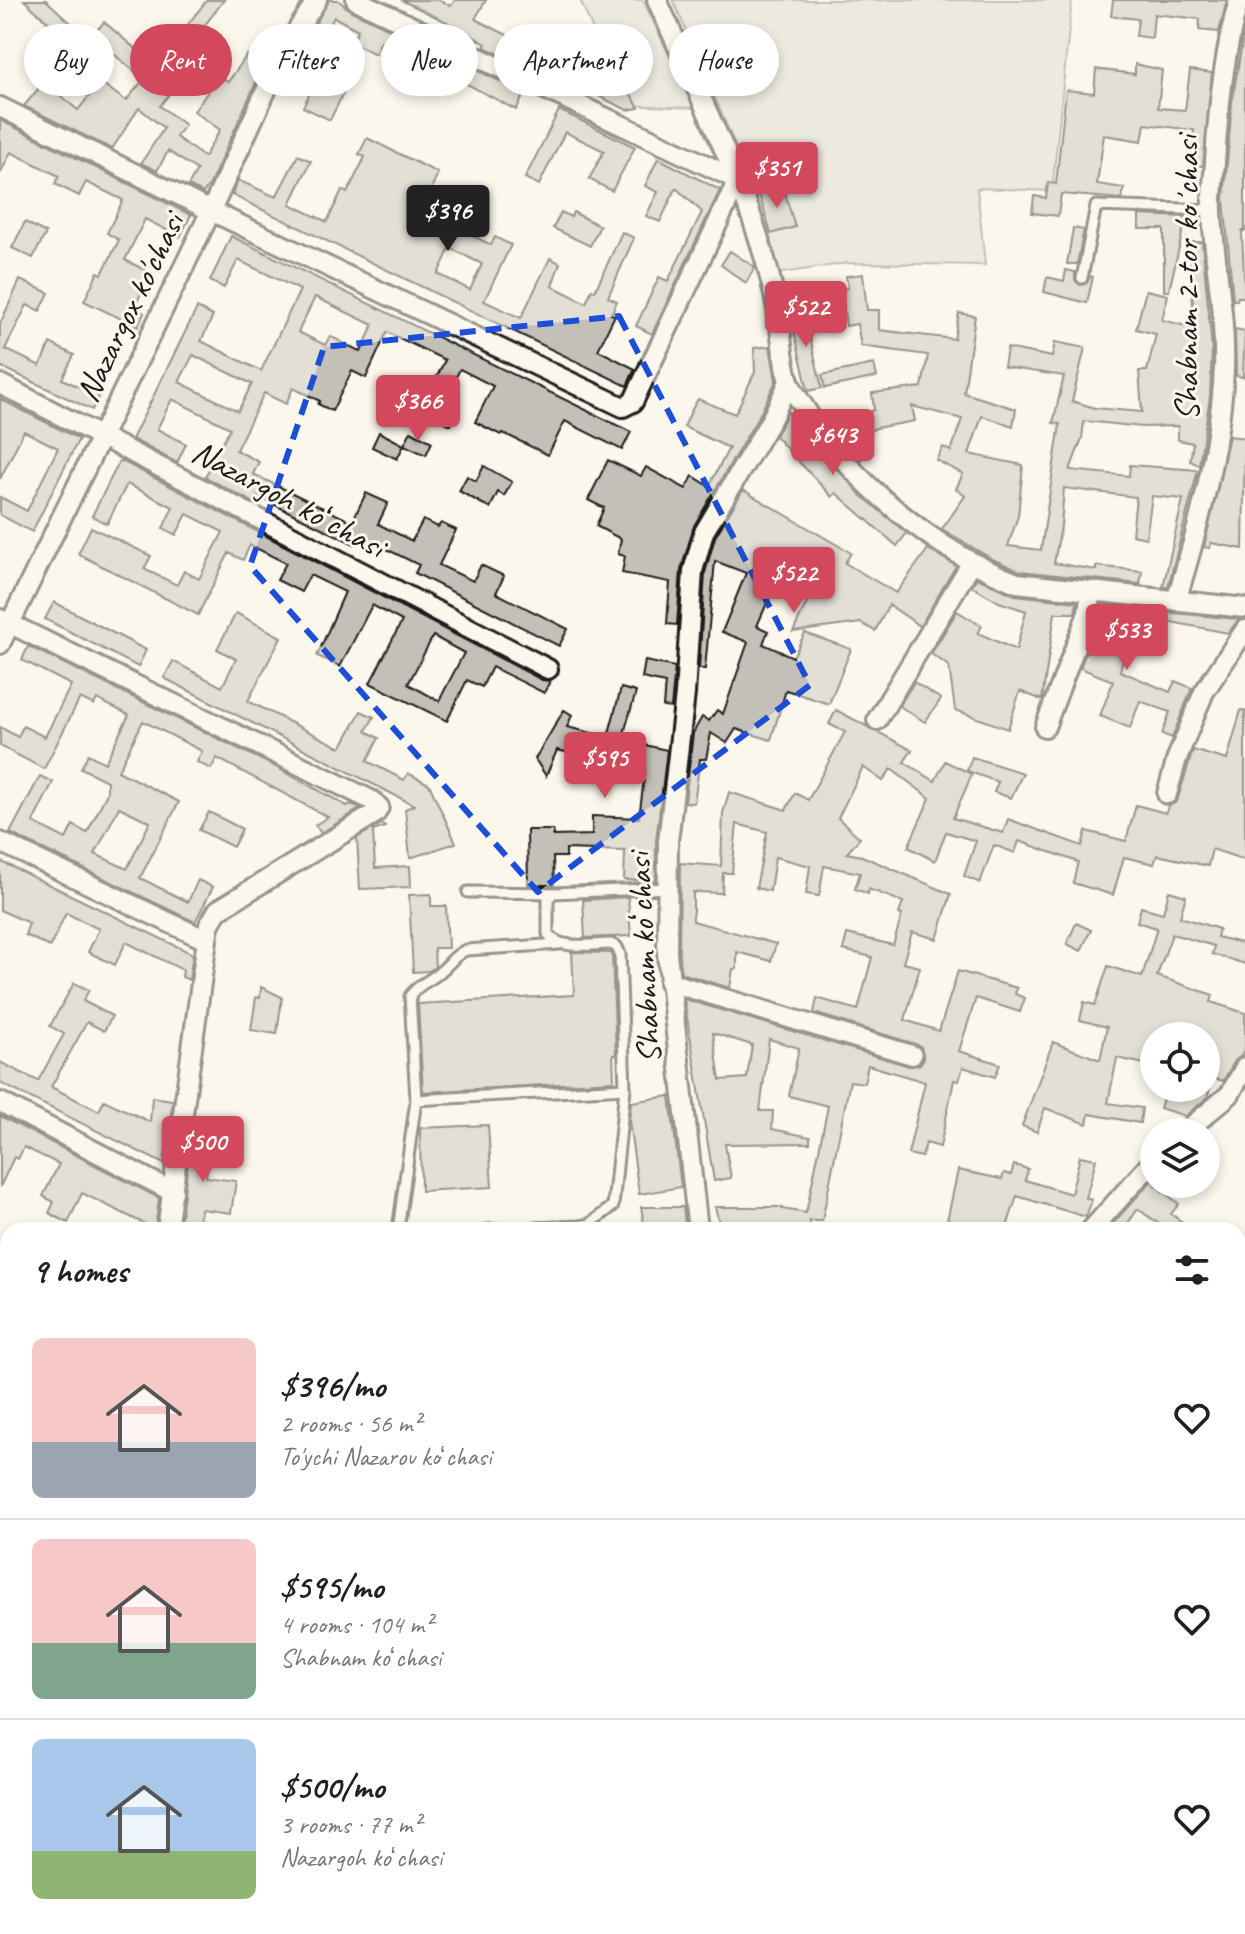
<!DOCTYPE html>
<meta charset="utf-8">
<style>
:root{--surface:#fff;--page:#f2f2f2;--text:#202124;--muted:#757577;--line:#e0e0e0;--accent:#d1495b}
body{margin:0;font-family:Caveat,sans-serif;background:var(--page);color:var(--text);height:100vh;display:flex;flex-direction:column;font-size:30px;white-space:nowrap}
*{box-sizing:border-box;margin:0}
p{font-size:26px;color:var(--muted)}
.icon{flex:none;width:44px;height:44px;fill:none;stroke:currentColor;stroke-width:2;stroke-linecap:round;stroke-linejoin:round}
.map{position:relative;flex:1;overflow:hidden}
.panel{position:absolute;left:0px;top:1222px;width:1246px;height:712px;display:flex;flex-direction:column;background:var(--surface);border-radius:24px 24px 0 0;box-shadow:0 4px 12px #0003}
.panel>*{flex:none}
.hud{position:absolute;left:24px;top:24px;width:800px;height:72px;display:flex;gap:16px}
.controls{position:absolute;left:1140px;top:1022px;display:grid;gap:16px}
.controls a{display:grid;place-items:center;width:80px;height:80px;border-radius:50%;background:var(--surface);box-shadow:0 4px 12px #0003;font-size:40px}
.price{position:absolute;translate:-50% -68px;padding:0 18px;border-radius:8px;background:var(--accent);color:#fff;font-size:26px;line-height:52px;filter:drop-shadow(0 2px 4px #0008)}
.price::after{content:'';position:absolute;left:50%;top:48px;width:24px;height:18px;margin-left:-12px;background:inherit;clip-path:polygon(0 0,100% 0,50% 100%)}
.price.selected{background:#222;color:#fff}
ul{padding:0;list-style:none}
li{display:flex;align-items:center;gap:24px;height:200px;padding:0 32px}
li+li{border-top:2px solid var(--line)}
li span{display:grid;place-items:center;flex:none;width:224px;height:160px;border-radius:12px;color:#555}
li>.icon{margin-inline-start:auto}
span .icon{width:96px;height:96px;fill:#fffc;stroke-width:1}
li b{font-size:34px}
h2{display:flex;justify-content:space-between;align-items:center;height:96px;padding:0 32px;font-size:34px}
.tag{padding:0 28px;border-radius:36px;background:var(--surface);box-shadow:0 4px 12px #0003;font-size:28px;line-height:72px}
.tag.selected{background:var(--accent);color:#fff}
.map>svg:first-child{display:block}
</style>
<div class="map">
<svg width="1245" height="1934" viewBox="0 0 1245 1934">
<rect width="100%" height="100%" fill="#fbf7ec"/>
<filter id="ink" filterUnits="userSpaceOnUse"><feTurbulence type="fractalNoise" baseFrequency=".0125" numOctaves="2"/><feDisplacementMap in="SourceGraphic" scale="16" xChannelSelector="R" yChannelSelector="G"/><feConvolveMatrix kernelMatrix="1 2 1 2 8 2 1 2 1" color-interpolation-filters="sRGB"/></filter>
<g filter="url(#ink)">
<g fill="#dad7ce" stroke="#7b7a75" stroke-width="2">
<polygon points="580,0 643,0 694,108 625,105"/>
<polygon points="673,0 1072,0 1052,191 977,188 985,265 848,263 776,274 742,161"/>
</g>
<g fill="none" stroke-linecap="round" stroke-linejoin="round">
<g stroke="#afaca5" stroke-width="18">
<polyline points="0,1654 8,1654"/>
<polyline points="1238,1674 1245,1678"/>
</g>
</g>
<g fill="#c3c0b8" stroke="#1c1c1c" stroke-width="2" fill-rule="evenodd">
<polygon points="24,0 46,0 89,40 104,22 177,84 160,106 185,125 176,137 204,157 220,130 194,111 209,90 174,65 185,51 228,82 247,55 259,64 252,74 258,78 210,184 203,193 188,186 197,170 168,151 157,171 141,163 164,128 139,108 112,149 24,106 44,82 78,110 100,82 126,101 144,79 105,47 92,63"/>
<polygon points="207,0 224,0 185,51 174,42"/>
<polygon points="329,0 338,0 351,11 525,93 516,110 431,65 419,90 394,79 405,54 381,41 375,54 352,42 358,30 334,17 312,61 298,54"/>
<polygon points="401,0 439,0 451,6 455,0 486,0 475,19 517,40 508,58 484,47 486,44 455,26"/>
<polygon points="1113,0 1227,0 1219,32 1199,30 1200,19 1154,14 1152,38 1136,36 1138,19 1111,16"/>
<polygon points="1245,25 1245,231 1242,231 1245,297 1238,297 1237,300 1233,300 1224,199 1232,102"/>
<polygon points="601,45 611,61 639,108 627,110 580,87"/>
<polygon points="1135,64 1162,70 1158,108 1185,110 1190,70 1212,73 1203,166 1190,164 1194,130 1145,124 1142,141 1104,135 1097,184 1124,188 1122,199 1061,194 1058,216 1032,213 1034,196 1046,198 1048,183 1056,184 1066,90 1094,93 1096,69 1135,74"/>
<polygon points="319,74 346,88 330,120 303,107"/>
<polygon points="559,110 635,147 612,191 589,179 604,151 565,132 539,185 525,178"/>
<polygon points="0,120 191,215 180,237 145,219 125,260 151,273 134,308 144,313 138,327 84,301 98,272 102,274 119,240 107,233 123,200 86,182 79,196 55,184 59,176 11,152 0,174"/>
<path d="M 367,138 L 438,173 L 429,194 L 455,206 L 452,212 L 464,219 L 459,229 L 491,245 L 495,237 L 511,245 L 484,301 L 521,318 L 550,258 L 560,263 L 552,286 L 586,303 L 592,289 L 595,291 L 622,232 L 634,238 L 608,297 L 617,301 L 611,314 L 615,315 L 598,350 L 635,369 L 627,386 L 232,195 L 238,180 L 276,197 L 298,155 L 311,161 L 290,204 L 327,222 L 342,190 L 347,193 L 365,157 L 359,154 ZM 450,248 L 482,264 L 470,290 L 438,274 Z"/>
<polygon points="658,158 720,190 652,334 636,326 659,277 668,281 702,212 676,188 660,222 646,216 658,192 645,186"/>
<polygon points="783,187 795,227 771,234 759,194"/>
<polygon points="561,212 571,217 573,212 600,226 590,246 553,228"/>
<polygon points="1139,215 1186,217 1169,291 1164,291 1164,229 1139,229"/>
<polygon points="25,222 46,233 33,258 12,248"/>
<polygon points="1073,228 1084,230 1077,264 1067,264"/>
<path d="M 231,236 L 631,432 L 622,450 L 565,421 L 548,455 L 503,433 L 501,435 L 475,422 L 493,386 L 460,369 L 444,401 L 459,409 L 451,425 L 436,418 L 442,406 L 426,399 L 445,360 L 387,332 L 366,378 L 352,371 L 332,411 L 318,404 L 320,401 L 293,388 L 286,404 L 264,393 L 236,450 L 259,462 L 253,474 L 352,522 L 366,493 L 388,503 L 378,524 L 412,541 L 423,520 L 438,527 L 441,523 L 456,530 L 439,565 L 473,581 L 481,565 L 504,576 L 496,593 L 568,629 L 559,646 L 415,573 L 419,565 L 358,535 L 354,544 L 267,501 L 257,497 L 254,503 L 205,477 L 230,428 L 172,399 L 157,429 L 186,444 L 177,463 L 132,439 L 197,308 L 213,316 L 201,341 L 261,371 L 300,290 L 238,260 L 224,288 L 210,281 ZM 315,297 L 373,325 L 361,352 L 330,336 L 325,345 L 298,332 ZM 193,355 L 252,384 L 238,411 L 179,382 Z"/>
<polygon points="1190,242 1202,242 1212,349 1210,397 1199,465 1190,461 1193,443 1178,440 1178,426 1143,427 1084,421 1082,438 1070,470 1129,476 1130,465 1198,470 1168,587 1163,587 1183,499 1152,496 1146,538 1132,535 1136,497 1064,488 1061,526 1054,563 1096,570 1096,566 1142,571 1140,584 1020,571 992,559 942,529 965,496 956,489 963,474 936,460 943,447 951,451 962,419 912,406 915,421 876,428 860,436 871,452 860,460 834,429 874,410 872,393 922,387 928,355 861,346 857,324 846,326 841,289 848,288 846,276 863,274 867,310 879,310 879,330 954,339 959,313 975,316 964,393 1016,409 1013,426 982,416 969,454 1023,465 1018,516 1008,546 1041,550 1060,424 1053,423 1064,376 1004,367 1007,348 1052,357 1055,342 1085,348 1072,401 1095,408 1142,412 1139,371 1147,371 1156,334 1136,329 1146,290 1168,295 1162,320 1194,328"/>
<polygon points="730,251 755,267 746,283 721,265"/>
<polygon points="1066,270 1075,272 1075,280 1080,285 1087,283 1090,276 1093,277 1087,303 1044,292 1047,277 1064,281"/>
<polygon points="20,280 49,293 40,311 27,305 5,349 40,366 50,343 74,355 62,379 99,396 92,410 0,366 0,324"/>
<polygon points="803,307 822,388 808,391 789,309"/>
<polygon points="1235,329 1245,331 1243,377 1236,376"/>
<polygon points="770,346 776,381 761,412 694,526 681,570 677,625 667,624 670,582 622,573 625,556 618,554 621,539 596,526 604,508 588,500 608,460 641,476 646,467 686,489 693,476 709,486 729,448 684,427 691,411 698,399 735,414 755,372 754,348"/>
<polygon points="874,364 877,377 825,388 822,375"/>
<polygon points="0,399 79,439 32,532 0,515 0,497 27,511 58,448 24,431 0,479"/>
<polygon points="788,412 861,495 907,533 897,546 836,493 832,497 775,436"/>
<polygon points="411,431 432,442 426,455 404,445"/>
<polygon points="379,432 404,445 397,459 372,447"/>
<polygon points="1229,436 1245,438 1243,549 1211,543 1210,548 1204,547"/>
<path d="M 120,460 L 542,680 L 550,681 L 544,693 L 492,667 L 482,687 L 467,680 L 447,721 L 370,683 L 402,621 L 372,605 L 340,667 L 327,660 L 317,656 L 345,592 L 310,575 L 301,592 L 277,580 L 286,563 L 250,545 L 243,560 L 229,553 L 198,615 L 78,554 L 91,527 L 151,556 L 144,569 L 177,585 L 184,571 L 199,579 L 223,532 L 187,514 L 176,535 L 163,528 L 173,507 L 127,484 L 107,524 L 92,516 ZM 433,636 L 464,653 L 439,701 L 408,684 Z"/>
<polygon points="484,466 512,482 504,496 498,492 490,508 459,491 467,476 476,481"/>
<polygon points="743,490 851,553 845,563 896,593 928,549 956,566 920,626 889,605 875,631 861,623 793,632 807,602 774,587 757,626 768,631 763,644 793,657 805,633 851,649 829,704 786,690 771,740 736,729 727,743 711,733 706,759 700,759 694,803 685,802 693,733 702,717 709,721 717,710 723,714 748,642 722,632 746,573 715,561 705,669 699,669 705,573 715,537"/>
<polygon points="977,578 1015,595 1077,602 1075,613 1055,613 1042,700 1020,691 1008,729 955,710 949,666 931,654 957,611 982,626 978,633 1016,650 1026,611 999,602 971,586"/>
<polygon points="54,602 146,650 138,667 45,619"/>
<polygon points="1101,604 1137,608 1134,627 1131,627 1120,671 1170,692 1175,681 1192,688 1172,738 1162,734 1170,712 1140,701 1130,728 1100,716 1113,681 1080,668 1099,617"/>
<polygon points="1157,610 1173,613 1239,619 1228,633 1155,619"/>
<polygon points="236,613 281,637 248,701 341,748 361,711 374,717 366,731 379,738 367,761 404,780 408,773 429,784 456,843 410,858 405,809 414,805 164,678 173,661 222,687 236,659 217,649"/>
<path d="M 28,646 L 274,766 L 347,806 L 351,804 L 361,808 L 321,833 L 315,825 L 328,817 L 217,758 L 211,769 L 197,762 L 202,751 L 143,721 L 118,771 L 179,802 L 140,878 L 188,902 L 198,880 L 213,887 L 195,922 L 22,839 L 10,833 L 40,776 L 53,782 L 33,822 L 66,839 L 73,825 L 87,833 L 107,793 L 107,781 L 81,768 L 88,754 L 105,763 L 129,715 L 97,699 L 94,705 L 80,698 L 44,769 L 0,746 L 0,727 L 18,737 L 23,726 L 45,737 L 71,685 L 22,660 ZM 119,807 L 150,822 L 127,869 L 95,854 Z"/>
<polygon points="645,661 675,667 671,708 663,707 665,683 642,678"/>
<polygon points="914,682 941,699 925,722 899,706"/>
<polygon points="621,688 636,692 622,740 667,750 656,841 656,881 624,880 625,851 566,849 566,857 553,857 554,885 528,885 527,830 553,830 553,836 592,835 592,816 639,818 645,771 557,750 546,776 535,759 564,710 572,715 567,727 608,737"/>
<path d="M 836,710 L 912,750 L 904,762 L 935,781 L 945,761 L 972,774 L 953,818 L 1003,833 L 1008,819 L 1082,846 L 1086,831 L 1126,841 L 1136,805 L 1166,813 L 1168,806 L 1175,803 L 1178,798 L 1193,750 L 1227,760 L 1241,710 L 1245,711 L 1245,860 L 1212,849 L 1208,866 L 1157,855 L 1154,864 L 1124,857 L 1113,895 L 1073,883 L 1078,862 L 1019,841 L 1015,853 L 994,845 L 980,883 L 964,876 L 976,841 L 946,832 L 935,861 L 908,847 L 930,798 L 891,769 L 883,781 L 863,767 L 838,818 L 860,838 L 847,853 L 862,856 L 951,894 L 937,939 L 912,932 L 903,963 L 920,967 L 905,1020 L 939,1031 L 958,971 L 1017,988 L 1015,994 L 1025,998 L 1020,1012 L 976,998 L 959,1051 L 1000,1064 L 995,1077 L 963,1067 L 959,1081 L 954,1080 L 940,1147 L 926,1143 L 922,1157 L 908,1154 L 925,1082 L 868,1065 L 864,1083 L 850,1081 L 822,1221 L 810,1221 L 810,1228 L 743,1227 L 743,1230 L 721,1230 L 715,1207 L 782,1207 L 782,1209 L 806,1213 L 828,1106 L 789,1096 L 799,1048 L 769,1039 L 760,1111 L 773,1111 L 772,1129 L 810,1137 L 810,1143 L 725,1144 L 731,1178 L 714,1181 L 684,999 L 909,1066 L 920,1064 L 924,1058 L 921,1047 L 915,1044 L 814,1013 L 817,998 L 858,1010 L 872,957 L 843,950 L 847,934 L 893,945 L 902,915 L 899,914 L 903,902 L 869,889 L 868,894 L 855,889 L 860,873 L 824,866 L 819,896 L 806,894 L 810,866 L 775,857 L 770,891 L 756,888 L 767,832 L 737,824 L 732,873 L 723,873 L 722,893 L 693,892 L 693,921 L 776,944 L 771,961 L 737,952 L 737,969 L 733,969 L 730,988 L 681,973 L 679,952 L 680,863 L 721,866 L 723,813 L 729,792 L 786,810 L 795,793 L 808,800 L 845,732 L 829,724 ZM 713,1033 L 752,1045 L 747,1078 L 720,1080 Z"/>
<polygon points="972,757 1023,773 1011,798 994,792 998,782 967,771"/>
<polygon points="209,812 242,829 233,847 199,830"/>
<polygon points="381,824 385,827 373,831 375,868 410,866 411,887 360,889 357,838"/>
<polygon points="0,861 193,954 189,980 182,977 183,970 126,942 115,965 88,952 99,929 66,913 50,947 25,935 29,923 0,910"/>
<polygon points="1169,891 1186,896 1180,917 1219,929 1217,937 1245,944 1245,964 1212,954 1214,946 1172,934 1157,976 1213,995 1211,1002 1245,1013 1245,1048 1241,1056 1235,1061 1223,1081 1206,1076 1206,1036 1154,1036 1154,1059 1146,1056 1144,1064 1117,1058 1108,1103 1142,1108 1140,1123 1089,1114 1087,1124 1045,1108 1037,1132 1022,1126 1053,1042 1100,1060 1107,1027 1080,1020 1084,1002 1095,1005 1108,966 1142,977 1157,928 1137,922 1141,907 1163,913"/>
<polygon points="431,894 431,906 446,906 448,948 434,948 435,967 429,971 413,972 409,895"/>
<polygon points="628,897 631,936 585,938 583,900"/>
<polygon points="1076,923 1091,930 1081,951 1067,944"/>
<polygon points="572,952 612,953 616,1055 613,1055 614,1081 423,1092 418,1004 574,995"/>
<polygon points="74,983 89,990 83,1001 112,1016 104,1031 87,1022 51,1087 99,1111 104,1100 150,1122 152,1097 173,1100 164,1164 0,1083 0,1062 38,1081 64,1034 50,1026"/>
<polygon points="261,987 282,997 277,1034 251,1030 256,997 260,998"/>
<polygon points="1166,1088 1210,1088 1207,1098 1185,1116 1160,1108"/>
<polygon points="670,1096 681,1187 639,1194 629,1121 631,1102"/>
<polygon points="0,1116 159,1198 155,1230 143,1230 145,1224 82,1193 68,1223 49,1213 54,1202 43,1196 59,1164 24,1147 18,1159 14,1157 0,1187"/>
<polygon points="488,1125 492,1187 421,1191 420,1128"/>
<polygon points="193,1126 213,1129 206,1177 236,1181 231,1213 201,1209 198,1230 179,1230"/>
<polygon points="1080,1156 1096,1159 1086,1198 1092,1200 1086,1217 1017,1196 1006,1230 945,1230 958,1170 1002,1179 1004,1173 1011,1175 1014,1165 1028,1169 1025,1180 1071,1194"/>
<polygon points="1154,1178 1154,1184 1179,1204 1171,1214 1194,1230 1167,1230 1138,1209 1123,1230 1107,1230"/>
<polygon points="641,1207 683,1207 686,1230 645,1230"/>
</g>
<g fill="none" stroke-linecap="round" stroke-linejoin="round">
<g stroke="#1c1c1c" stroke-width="15">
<g id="lane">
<polyline points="1082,278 1096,206 1212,210"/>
<polyline points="468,892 553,893"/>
<path d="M 416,1100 L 410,996 C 421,981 430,982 441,971 C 451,963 454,955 466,950 L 560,944"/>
<polyline points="398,1230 416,1100 625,1088"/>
<path d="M 487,1230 L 580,1226 L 590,1224 L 613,1206 L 625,1088 L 620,954 L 617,947 L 611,944 C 591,944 560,951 548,934 L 548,899 L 553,893 L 668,888"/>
</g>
</g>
<g stroke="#1c1c1c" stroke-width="24">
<g id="street">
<path d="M 356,0 L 738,180 C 755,224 770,268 778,315 C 782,336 782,360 789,381 C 792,390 799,399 804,407 C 849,481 937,552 1017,583 L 1245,608"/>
<polyline points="0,107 211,211 623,407 633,402 738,180 657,0"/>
<polyline points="0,384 548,669"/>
<path d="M 1176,601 C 1199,525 1220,448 1224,369 C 1226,315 1214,264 1212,211 C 1211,195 1214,178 1215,162 C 1218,108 1224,52 1239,0"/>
<polyline points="0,619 373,801 379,807 376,813 218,910 209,925 167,1230"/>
<polyline points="0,644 211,211 286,47 317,0"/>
<polyline points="877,720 972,562"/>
<polyline points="1045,727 1088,613 1091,591"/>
<polyline points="1167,794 1177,758 1204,692 1245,630"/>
<polyline points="0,842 206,940"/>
<polyline points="669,982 912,1055"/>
<polyline points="0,1102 173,1192"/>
<polyline points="1185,1132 1230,1094 1245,1067"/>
<polyline points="698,1230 667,953 668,842 685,694 693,571 704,532 772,418 789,382"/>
<polyline points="1091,1230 1154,1160"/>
<polyline points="0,1365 8,1369"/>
<polyline points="1238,1658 1245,1662"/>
<polyline points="0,1684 8,1685"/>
<polyline points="1238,1709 1245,1712"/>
<polyline points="813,1926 846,1934"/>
<polyline points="3,1934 8,1885"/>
<polyline points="114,1934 117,1926"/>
<polyline points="268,1934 271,1926"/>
<polyline points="412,1934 415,1926"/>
<polyline points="607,1934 609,1926"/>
<polyline points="1141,1934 1143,1926"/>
</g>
</g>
<g stroke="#1c1c1c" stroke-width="30">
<g id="secondary">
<polyline points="1238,1419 1245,1419"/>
<polyline points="0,1460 8,1460"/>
<polyline points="721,1934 722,1926"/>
</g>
</g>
<use href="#lane" stroke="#fbf7ec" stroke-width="9"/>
<use href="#street" stroke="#fbf7ec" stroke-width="18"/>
<use href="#secondary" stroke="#fbf7ec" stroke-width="24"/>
</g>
</g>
<path d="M0 0H1245V1934H0ZM 619,316 L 810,685 L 538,892 L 250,566 L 324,347 Z" fill="#fbf7ec" fill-opacity=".55" fill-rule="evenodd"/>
<path fill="none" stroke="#1d4ed8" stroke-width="6" stroke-dasharray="16 10" stroke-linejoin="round" d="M 619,316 L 810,685 L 538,892 L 250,566 L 324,347 Z"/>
<g text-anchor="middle" stroke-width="6" stroke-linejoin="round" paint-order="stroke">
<g font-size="34" fill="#1c1c1c" stroke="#fbf7ec">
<text transform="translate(1186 278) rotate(-90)" y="12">Shabnam 2-tor koʼchasi</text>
<text transform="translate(129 307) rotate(-64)" y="12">Nazargox ko'chasi</text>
<text transform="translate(289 498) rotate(28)" y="12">Nazargoh koʻchasi</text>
<text transform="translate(643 958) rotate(-93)" y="12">Shabnam koʻchasi</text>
</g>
</g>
</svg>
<div class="controls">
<a><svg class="icon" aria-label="locate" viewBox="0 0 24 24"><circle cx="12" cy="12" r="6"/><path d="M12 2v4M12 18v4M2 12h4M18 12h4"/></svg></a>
<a><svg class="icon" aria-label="layers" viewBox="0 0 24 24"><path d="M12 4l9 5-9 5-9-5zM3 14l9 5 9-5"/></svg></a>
</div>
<b class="price" style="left:777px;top:210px">$351</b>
<b class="price selected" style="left:448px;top:253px">$396</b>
<b class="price" style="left:806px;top:349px">$522</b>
<b class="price" style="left:418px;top:443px">$366</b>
<b class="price" style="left:833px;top:477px">$643</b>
<b class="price" style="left:794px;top:615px">$522</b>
<b class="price" style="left:1127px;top:672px">$533</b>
<b class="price" style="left:605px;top:800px">$595</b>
<b class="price" style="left:203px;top:1184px">$500</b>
<div class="hud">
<a class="tag">Buy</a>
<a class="tag selected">Rent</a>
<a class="tag">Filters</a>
<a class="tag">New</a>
<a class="tag">Apartment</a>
<a class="tag">House</a>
</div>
<section class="panel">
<h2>9 homes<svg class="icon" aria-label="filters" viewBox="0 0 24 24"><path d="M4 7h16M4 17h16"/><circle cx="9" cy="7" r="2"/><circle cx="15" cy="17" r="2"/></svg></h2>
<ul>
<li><span style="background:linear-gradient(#f6c9c9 65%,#9aa5b1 0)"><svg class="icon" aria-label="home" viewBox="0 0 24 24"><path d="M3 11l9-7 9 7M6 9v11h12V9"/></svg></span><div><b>$396/mo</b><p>2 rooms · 56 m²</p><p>To'ychi Nazarov koʻchasi</p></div><svg class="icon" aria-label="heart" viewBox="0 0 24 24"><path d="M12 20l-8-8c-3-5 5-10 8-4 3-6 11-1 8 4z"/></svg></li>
<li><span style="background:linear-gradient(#f6c9c9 65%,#7fa58c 0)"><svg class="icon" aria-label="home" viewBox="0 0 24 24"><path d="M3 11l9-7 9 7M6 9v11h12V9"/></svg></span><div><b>$595/mo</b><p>4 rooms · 104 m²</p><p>Shabnam koʻchasi</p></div><svg class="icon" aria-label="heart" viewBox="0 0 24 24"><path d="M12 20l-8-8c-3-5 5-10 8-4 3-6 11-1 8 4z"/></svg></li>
<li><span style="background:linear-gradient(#a9c7e8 70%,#8fb573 0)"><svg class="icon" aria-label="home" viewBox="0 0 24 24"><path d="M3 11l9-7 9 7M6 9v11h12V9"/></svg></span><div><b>$500/mo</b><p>3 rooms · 77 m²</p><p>Nazargoh koʻchasi</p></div><svg class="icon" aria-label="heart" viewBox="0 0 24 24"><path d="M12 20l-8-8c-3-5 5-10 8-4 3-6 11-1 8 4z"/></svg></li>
</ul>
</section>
</div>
